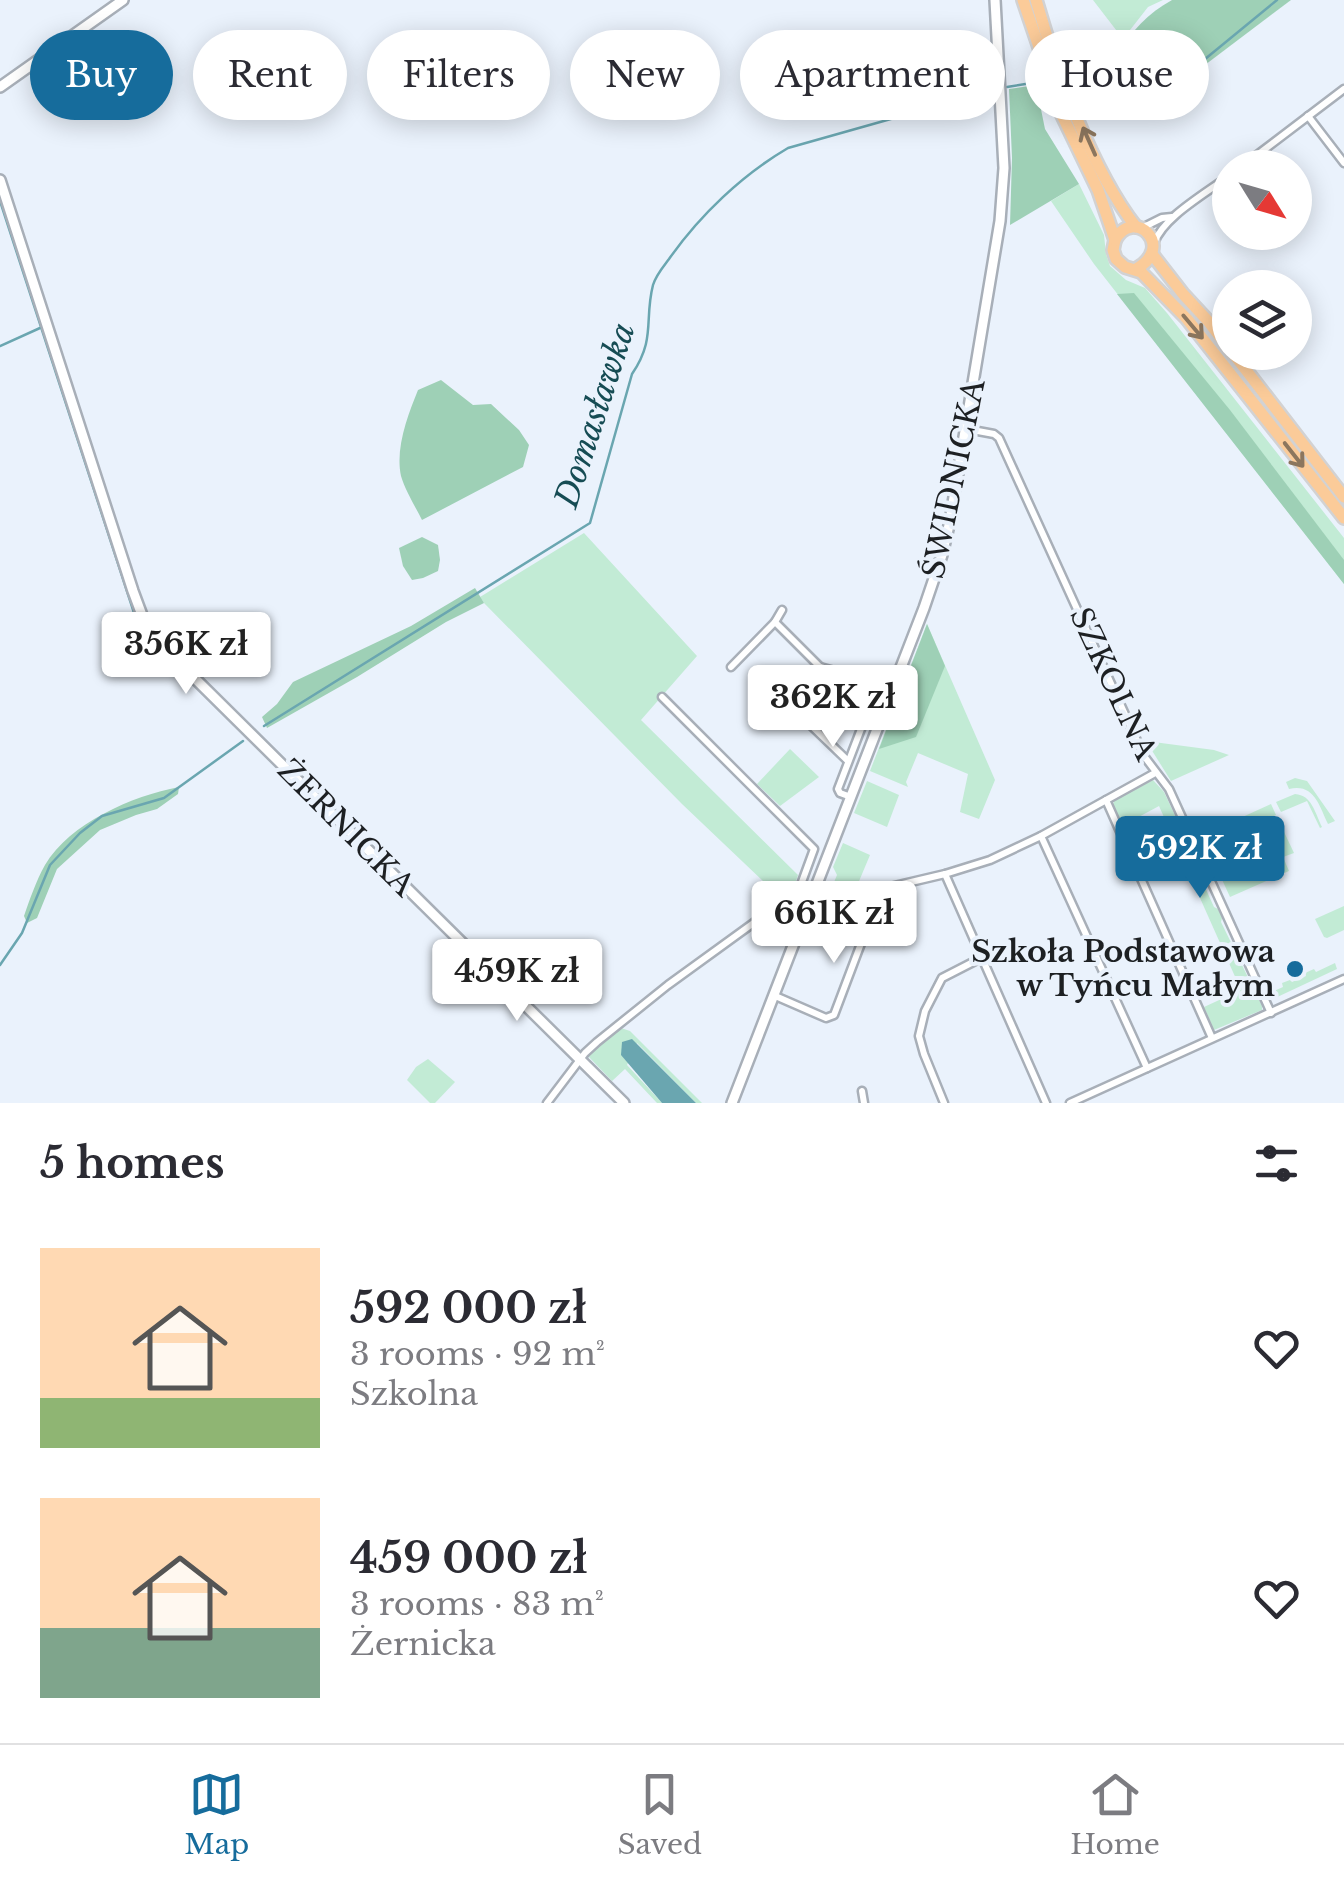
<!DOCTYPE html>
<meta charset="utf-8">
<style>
:root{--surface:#fff;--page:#f2f2f3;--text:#2b2b33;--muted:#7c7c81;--line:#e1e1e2;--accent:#166c9c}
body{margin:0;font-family:"Libre Baskerville",serif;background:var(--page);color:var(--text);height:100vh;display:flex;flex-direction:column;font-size:38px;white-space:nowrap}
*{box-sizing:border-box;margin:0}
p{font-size:32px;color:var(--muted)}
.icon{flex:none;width:55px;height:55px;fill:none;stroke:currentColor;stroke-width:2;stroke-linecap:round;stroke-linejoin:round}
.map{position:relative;height:1103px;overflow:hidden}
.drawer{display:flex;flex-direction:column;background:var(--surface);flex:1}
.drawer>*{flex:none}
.hud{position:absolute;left:30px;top:30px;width:1285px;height:90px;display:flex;gap:20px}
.needle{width:65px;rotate:127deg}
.controls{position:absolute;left:1212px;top:150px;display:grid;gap:20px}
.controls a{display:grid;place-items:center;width:100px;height:100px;border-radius:50%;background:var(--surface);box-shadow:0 5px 25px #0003;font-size:50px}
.price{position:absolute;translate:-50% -85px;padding:0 22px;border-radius:10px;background:#fff;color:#222;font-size:32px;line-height:65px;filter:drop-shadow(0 2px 5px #0008)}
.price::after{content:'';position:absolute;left:50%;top:60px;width:30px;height:22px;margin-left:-15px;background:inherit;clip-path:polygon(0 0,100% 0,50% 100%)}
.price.current{background:var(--accent);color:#fff}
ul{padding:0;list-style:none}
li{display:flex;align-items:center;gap:30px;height:250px;padding:0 40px}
li span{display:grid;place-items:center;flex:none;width:280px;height:200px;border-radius:0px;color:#555}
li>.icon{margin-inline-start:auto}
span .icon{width:120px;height:120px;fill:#fffc;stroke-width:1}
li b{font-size:42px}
h2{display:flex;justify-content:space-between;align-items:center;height:120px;padding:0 40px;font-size:42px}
.tag{padding:0 35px;border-radius:45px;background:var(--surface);box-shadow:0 5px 25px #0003;font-size:35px;line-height:90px}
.tag.current{background:var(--accent);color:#fff}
.tabs{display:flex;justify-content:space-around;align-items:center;height:140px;border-top:2px solid var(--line);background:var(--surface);font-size:28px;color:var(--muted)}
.tabs a{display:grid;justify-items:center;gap:5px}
.tabs .current{color:var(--accent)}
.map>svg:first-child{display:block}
</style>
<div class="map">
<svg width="1344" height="1103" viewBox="0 0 1344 1103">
<rect width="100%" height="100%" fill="#eaf2fc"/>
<g fill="#c2ebd5">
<polygon points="1093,0 1163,0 1148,7 1123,39"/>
<polygon points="1079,184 1104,235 1106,254 1110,266 1126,280 1145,288 1167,313 1344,538 1344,584 1094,264 1051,201"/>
<polygon points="584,533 697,656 641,720 798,875 792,893 783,900 682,804 484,603 480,597"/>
<polygon points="927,624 995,780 979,819 960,812 968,774 918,753 906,782 908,787 870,771"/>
<polygon points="1146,741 1214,750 1229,755 1171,781"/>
<polygon points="790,749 819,777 780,806 757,784"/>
<path d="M 1295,778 L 1307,781 L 1335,821 L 1328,824 C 1319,805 1314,783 1289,789 L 1286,782 Z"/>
<polygon points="1153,780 1164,792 1194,856 1193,861 1214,907 1218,909 1222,918 1221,922 1262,1006 1262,1010 1214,1030 1204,1007 1241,990 1159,806 1122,826 1113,805 1114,801"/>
<polygon points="867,781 899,795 887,827 854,813"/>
<path d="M 1295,794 C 1312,795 1315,813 1322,827 L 1320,828 L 1307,801 L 1281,812 L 1276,802 Z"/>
<polygon points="1271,804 1276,815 1206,847 1203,835"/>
<polygon points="1277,817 1294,853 1283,857 1289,871 1230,897 1208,849 1230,839 1232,846 1215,856 1217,860 1224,858 1226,860 1237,854 1240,859 1245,856 1236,836"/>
<polygon points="843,843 870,855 857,886 836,892 832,887 837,875 833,867"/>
<polygon points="1344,906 1344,930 1327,938 1324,937 1315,919"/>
<polygon points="1335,963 1337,969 1273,999 1268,989 1271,988 1274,991 1283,987 1282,983 1290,980 1292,982 1306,976 1305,973 1314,969 1316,972"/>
<polygon points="618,1027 630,1031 702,1103 696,1103 637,1043 627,1065 662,1103 657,1103 625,1069 612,1081 588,1056"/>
<polygon points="428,1059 455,1082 435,1103 430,1103 407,1080 416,1067"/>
</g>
<g fill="#9ed0b6">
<path d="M 1172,0 L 1291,0 L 1193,74 L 1179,79 L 1123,70 L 1117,66 L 1116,55 C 1131,32 1148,13 1172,0 Z"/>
<polygon points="1036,85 1045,129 1079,184 1010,225 1012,158 1009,89"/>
<polygon points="1134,293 1230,410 1344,560 1344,584 1117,294"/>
<path d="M 441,380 L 473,405 L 491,404 L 519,430 L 529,445 L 523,467 L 422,520 C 415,506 405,490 401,476 C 395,448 408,415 418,390 Z"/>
<polygon points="422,537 438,545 440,560 438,571 423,578 412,580 403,566 399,548"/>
<polygon points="475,588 484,603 446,622 357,677 267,728 262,717 277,704 293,682 411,626"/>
<polygon points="927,624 945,666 916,737 879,749"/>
<path d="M 179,787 L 178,794 L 157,809 L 136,815 L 100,830 L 57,869 L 37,918 L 27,923 L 24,916 C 30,899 36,881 45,865 C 70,823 132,796 179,787 Z"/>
</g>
<polygon fill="#6aa6b0" points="632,1039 696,1103 662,1103 621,1055 622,1042"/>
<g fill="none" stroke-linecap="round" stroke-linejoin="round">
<g stroke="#6aa6b0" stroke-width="2.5">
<polyline points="1071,76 1102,68 1178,76 1199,64 1277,0"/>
<polyline points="1007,87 1038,82"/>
<polyline points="0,201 137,622"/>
<polyline points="0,346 40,328"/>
<path d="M 264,726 L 590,523 L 632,374 C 656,339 644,320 653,285 C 656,275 663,267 669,259 C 700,215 742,175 788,148 L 990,91"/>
<polyline points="0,965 22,933 50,865 80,833 102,816 164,798 243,741"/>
</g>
<g stroke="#a8afb8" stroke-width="11">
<g id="minor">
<polyline points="1308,116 1344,163"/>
<polyline points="1240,168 1344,89"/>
<polyline points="1142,228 1162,218 1172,217"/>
<path d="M 1154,243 C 1164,216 1207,193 1230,175"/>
<polyline points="967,429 994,434 999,438 1144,756 1169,789 1271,1013"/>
<polyline points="775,622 820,667"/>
<polyline points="731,667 775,622 782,610"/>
<polyline points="662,697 814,849 799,890"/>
<polyline points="848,761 793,708 790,704 792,696 820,667 831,670 869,708"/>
<polyline points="851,797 840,793 838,789 879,682"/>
<polyline points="1106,800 1212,1038"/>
<polyline points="1041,836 1147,1068"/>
<polyline points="945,874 1046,1103"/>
<polyline points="810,901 822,903 945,874 990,860 1041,836 1155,773"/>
<polyline points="773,995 826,1018 834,1015 871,917 879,894 878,889"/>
<polyline points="862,1091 864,1103"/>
<polyline points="547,1103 585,1053 597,1042 668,985 799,890 813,893"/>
<polyline points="944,1103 924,1054 919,1036 925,1011 942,978 981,958"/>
<polyline points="1070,1103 1344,979"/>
</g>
</g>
<g stroke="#a8afb8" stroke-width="14">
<g id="tertiary">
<polyline points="0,87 123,0"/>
<polyline points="0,180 133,591 146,626 153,637 624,1103"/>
<polyline points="732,1103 924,608 942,555 950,521 1000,221 1004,168 995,0"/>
</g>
</g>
<g stroke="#d2d2d3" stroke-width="16">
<g id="primary">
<polyline points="1023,0 1062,115 1098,190 1109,222 1115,240 1113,250 1116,259 1125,267 1141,272 1187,319 1344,518"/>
<path d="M 1036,0 C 1056,70 1091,169 1136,227"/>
<path d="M 1115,240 C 1133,206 1177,246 1136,269"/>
<polyline points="1152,254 1183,294 1208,321 1230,350"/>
<polyline points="1232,352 1344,497"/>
</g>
</g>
<use href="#minor" stroke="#fff" stroke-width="6"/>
<use href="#tertiary" stroke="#fff" stroke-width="9"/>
<use href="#primary" stroke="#fbcb99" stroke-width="11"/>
</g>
<defs><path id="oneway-shaft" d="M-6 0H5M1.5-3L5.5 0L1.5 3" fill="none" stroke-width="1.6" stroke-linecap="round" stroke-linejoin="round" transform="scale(2.5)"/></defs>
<g stroke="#8c765e">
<use href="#oneway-shaft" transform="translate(1089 141) rotate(-114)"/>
<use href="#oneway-shaft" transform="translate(1193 327) rotate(50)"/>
<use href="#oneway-shaft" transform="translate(1294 455) rotate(52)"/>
</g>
<circle fill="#166c9c" stroke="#eaf2fc" stroke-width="4" cx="1295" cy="969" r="10"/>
<g text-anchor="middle" stroke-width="8" stroke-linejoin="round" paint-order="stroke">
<g font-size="30" fill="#1d2023" stroke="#eaf2fc">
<text transform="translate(954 479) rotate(-78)" y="10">ŚWIDNICKA</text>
<text transform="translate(1113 684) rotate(65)" y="10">SZKOLNA</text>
<text transform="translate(346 828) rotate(45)" y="10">ŻERNICKA</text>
</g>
<g font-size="30" font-weight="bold" fill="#1d2023" stroke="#eaf2fc" text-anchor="end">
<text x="1275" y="962">Szkoła Podstawowa<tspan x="1275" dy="34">w Tyńcu Małym</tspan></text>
</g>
<g font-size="32" font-style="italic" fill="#164c54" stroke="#eaf2fc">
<text transform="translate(595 415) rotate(-72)" y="11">Domasławka</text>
</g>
</g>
</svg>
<div class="controls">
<a><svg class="needle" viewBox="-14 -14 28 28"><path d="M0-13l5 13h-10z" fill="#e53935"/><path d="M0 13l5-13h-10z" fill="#7c7c81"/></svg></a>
<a><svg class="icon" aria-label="layers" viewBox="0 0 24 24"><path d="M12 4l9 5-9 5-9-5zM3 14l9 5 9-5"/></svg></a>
</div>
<b class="price" style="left:186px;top:697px">356K zł</b>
<b class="price" style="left:833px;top:750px">362K zł</b>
<b class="price current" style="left:1200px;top:901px">592K zł</b>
<b class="price" style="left:834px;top:966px">661K zł</b>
<b class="price" style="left:517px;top:1024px">459K zł</b>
<div class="hud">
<a class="tag current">Buy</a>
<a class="tag">Rent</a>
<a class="tag">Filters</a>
<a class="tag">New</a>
<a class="tag">Apartment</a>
<a class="tag">House</a>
</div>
</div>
<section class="drawer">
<h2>5 homes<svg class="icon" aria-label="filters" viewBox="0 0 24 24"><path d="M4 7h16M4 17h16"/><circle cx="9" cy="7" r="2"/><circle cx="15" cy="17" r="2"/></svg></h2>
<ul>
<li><span style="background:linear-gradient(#ffd9b3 75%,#8fb573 0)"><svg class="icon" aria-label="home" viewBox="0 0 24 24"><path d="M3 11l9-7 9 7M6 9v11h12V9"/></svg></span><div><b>592 000 zł</b><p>3 rooms · 92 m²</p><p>Szkolna</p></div><svg class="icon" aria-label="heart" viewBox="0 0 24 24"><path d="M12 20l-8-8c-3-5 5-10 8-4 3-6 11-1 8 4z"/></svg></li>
<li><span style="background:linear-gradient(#ffd9b3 65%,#7fa58c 0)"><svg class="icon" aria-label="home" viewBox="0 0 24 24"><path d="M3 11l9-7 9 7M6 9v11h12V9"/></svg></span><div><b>459 000 zł</b><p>3 rooms · 83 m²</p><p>Żernicka</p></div><svg class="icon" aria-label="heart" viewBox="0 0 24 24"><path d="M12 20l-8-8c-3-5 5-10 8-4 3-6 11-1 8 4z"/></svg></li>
</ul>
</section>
<nav class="tabs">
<a class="current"><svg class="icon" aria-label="map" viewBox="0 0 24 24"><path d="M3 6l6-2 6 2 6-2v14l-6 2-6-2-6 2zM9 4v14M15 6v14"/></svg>Map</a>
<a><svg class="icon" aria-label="saved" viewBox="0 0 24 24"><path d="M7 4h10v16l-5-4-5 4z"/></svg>Saved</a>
<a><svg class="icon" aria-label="home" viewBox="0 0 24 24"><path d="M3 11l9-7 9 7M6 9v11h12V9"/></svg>Home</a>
</nav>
